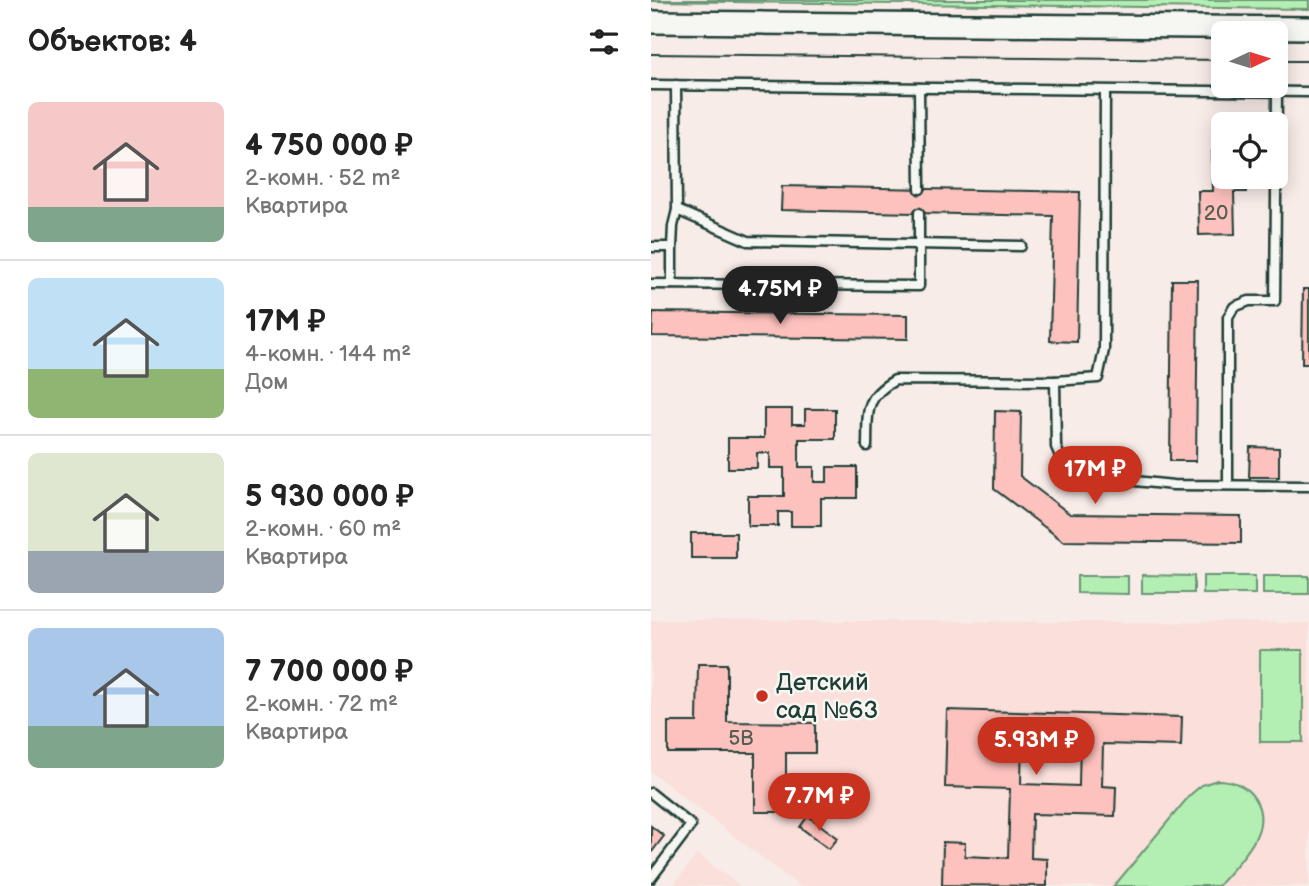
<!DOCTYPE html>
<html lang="ru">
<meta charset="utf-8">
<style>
:root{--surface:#fff;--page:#f6f6f6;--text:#222;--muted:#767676;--line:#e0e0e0;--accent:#c8321e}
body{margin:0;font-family:"Balsamiq Sans",sans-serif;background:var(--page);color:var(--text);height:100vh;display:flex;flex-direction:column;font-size:26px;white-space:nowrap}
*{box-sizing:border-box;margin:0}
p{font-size:23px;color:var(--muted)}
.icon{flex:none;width:38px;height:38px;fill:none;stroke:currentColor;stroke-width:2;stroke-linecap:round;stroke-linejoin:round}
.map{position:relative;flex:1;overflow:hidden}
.side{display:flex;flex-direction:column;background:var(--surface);width:651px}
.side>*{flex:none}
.needle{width:46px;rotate:86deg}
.fabs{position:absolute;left:560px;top:21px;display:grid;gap:14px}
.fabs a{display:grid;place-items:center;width:77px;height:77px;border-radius:10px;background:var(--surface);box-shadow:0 4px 18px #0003;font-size:35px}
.price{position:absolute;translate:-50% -60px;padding:0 16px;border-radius:24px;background:var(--accent);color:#fff;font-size:23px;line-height:46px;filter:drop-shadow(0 2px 4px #0008)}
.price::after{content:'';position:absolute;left:50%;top:42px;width:21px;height:16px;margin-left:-10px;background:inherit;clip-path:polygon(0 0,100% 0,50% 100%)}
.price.current{background:#222;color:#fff}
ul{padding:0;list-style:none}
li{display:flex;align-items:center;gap:21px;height:175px;padding:0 28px}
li+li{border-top:2px solid var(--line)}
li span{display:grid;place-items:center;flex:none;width:196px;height:140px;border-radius:10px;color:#555}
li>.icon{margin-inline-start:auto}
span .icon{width:84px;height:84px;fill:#fffc;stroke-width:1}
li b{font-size:30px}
h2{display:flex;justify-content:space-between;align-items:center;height:84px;padding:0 28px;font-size:30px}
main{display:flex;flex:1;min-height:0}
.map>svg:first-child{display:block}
</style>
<main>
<section class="side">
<h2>Объектов: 4<svg class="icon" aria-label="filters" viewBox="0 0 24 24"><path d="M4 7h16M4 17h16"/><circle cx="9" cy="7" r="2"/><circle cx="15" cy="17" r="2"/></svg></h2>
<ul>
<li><span style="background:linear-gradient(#f6c9c9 75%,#7fa58c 0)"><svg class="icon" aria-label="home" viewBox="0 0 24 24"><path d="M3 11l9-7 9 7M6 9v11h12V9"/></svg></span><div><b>4 750 000 ₽</b><p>2-комн. · 52 m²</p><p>Квартира</p></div></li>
<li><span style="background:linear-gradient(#bfe0f5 65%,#8fb573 0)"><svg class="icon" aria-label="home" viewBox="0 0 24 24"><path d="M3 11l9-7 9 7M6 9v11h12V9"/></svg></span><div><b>17M ₽</b><p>4-комн. · 144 m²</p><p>Дом</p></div></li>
<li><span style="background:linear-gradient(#dfe7d0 70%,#9aa5b1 0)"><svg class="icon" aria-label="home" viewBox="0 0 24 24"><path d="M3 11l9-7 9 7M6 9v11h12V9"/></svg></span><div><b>5 930 000 ₽</b><p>2-комн. · 60 m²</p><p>Квартира</p></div></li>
<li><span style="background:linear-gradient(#a9c7e8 70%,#7fa58c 0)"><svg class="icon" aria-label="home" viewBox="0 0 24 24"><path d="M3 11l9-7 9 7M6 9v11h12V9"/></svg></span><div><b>7 700 000 ₽</b><p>2-комн. · 72 m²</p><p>Квартира</p></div></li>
</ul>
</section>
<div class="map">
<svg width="658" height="886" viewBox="0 0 658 886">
<rect width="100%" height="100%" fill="#f8ece8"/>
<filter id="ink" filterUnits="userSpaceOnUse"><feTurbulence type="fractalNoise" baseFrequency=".0143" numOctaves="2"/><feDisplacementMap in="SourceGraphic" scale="14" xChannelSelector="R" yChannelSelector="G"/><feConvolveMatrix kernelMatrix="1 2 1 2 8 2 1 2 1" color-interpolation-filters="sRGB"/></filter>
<g filter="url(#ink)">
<g fill="#fadfdb">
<polygon points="0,620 658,623 658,886 148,886 0,772"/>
<polygon points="46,854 89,886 22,886"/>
</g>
<g fill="#b3eeb3" stroke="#699674" stroke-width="2">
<polygon points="0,0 658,0 658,9 0,1"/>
<polygon points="491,575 543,576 543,593 491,593"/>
<polygon points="426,576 477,576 477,594 426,593"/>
<rect x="552" y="576" width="52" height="18"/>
<rect x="612" y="576" width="46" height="18"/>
<rect x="609" y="650" width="43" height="92"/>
<path d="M 566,780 C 580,780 592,784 601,795 C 627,828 587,862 567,886 L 463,886 L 539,795 L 551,785 Z"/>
</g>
<g fill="#fec2be" stroke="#1f3d34" stroke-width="2" fill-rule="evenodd">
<polygon points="572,150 572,177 595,177 595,192 583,192 584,234 548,235 547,191 562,191 561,151"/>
<polygon points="131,186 429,192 426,342 399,341 402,216 130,210"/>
<polygon points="521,280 547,280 545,461 519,461"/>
<polygon points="652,289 658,289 658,364 651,364"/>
<polygon points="2,312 257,315 257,339 1,336"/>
<polygon points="113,409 141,409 141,424 154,424 154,409 184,409 184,439 148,439 148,467 163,467 163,482 176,482 176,467 206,467 206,498 170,498 170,526 140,526 140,512 127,512 127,526 97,526 97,496 133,496 133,468 119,468 119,453 106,453 106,468 77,468 77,438 113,438"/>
<polygon points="344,411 370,412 369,476 419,514 590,516 590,543 412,541 343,489"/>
<polygon points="599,447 628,448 628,477 598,477"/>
<rect x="40" y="533" width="45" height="25"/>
<polygon points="47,664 76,664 76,722 164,723 164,753 135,753 135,812 104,812 104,753 17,753 17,722 46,722"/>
<path d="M 296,710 L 531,717 L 530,746 L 452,744 L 451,786 L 465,787 L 464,816 L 381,814 L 380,858 L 396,859 L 396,886 L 291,885 L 292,842 L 314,843 L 314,856 L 357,858 L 359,789 L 294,787 ZM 371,735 L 429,737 L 428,786 L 370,784 Z"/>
<polygon points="157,816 187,838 178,849 149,827"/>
<polygon points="0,826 13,836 0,853"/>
</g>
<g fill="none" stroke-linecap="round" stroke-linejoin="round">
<g stroke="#1f3d34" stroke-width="13">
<g id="service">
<polyline points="0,85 658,92"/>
<polyline points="268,88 269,189"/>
<polyline points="454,91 453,350 447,378 404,381 405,447 412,463 427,475 522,485 658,486"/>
<polyline points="26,210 97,241 370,246"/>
<polyline points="0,247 21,247 22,226 26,210 25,85"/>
<polyline points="21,247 21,284"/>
<polyline points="0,284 268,286 268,213"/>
<path d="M 216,446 C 217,413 212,398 244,380 L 404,381"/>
<polyline points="577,485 577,317 583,307 598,301 624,301 626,92"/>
<polyline points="0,793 40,825 0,878"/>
</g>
</g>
<g stroke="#1f3d34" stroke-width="26">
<polyline id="secondary" points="0,22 658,28"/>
</g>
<use href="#service" stroke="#f6f6f2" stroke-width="8"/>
<use href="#secondary" stroke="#f6f6f2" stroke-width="21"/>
<g stroke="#1f3d34" stroke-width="2">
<polyline points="0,54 572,60"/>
<polyline points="625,61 658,61"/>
</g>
</g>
</g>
<circle fill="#c8321e" stroke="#f6f6f2" stroke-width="2.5" cx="111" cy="696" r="7"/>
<g text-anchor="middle" stroke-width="5" stroke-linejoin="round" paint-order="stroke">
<g font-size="21" fill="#575e56">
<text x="565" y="220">20</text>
<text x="90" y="745">5В</text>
</g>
<g font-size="24" fill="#1f3d34" stroke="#f6f6f2" text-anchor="start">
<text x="125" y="690">Детский<tspan x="125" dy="28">сад №63</tspan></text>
</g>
</g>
</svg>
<div class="fabs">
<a><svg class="needle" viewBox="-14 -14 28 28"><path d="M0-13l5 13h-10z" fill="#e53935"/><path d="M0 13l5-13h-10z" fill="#767676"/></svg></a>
<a><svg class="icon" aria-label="locate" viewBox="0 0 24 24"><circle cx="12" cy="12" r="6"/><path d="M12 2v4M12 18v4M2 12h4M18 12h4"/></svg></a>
</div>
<b class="price current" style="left:129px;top:326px">4.75M ₽</b>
<b class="price" style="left:444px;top:506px">17M ₽</b>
<b class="price" style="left:385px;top:777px">5.93M ₽</b>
<b class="price" style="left:168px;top:833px">7.7M ₽</b>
</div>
</main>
